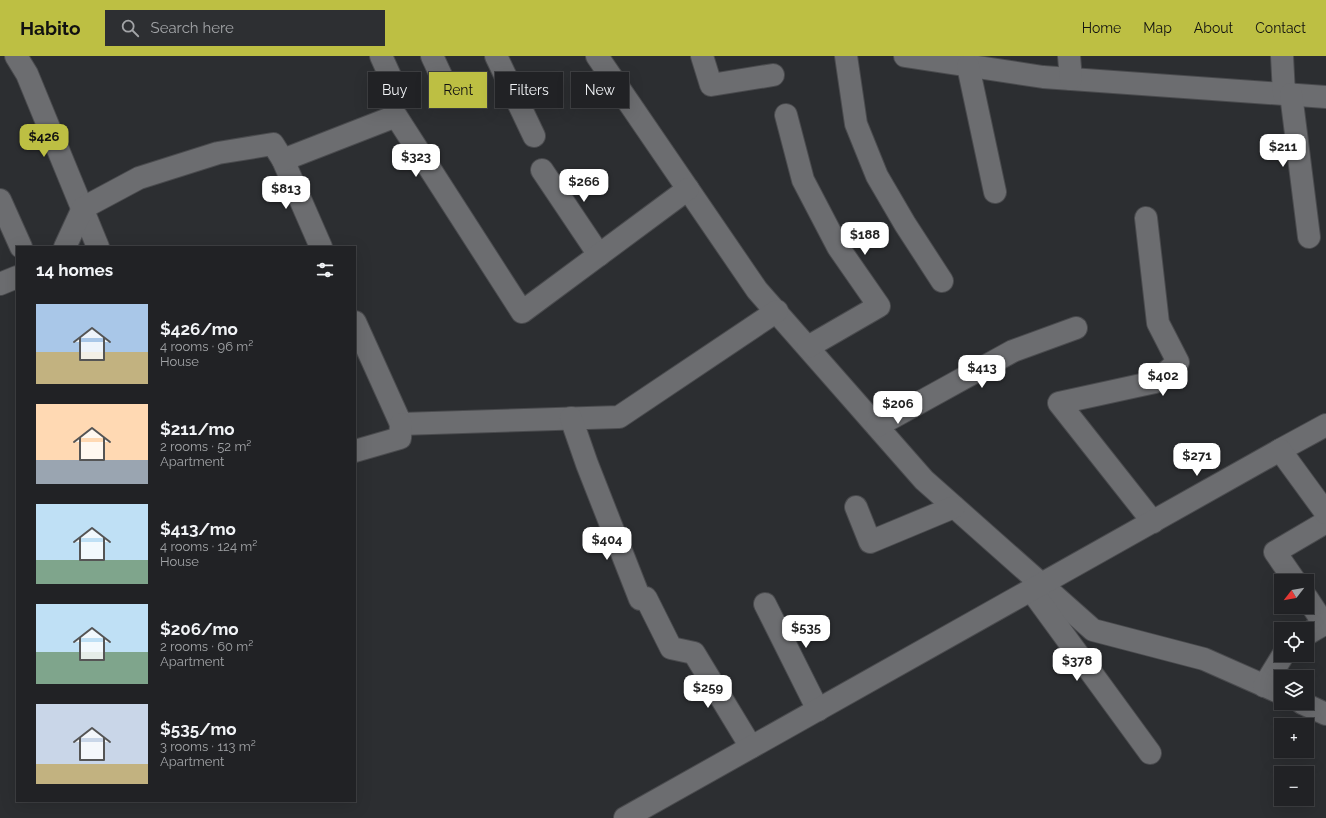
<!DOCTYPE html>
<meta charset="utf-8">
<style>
:root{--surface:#212225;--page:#2d2f32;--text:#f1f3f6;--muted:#a2a4a7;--line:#3e3f42;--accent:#bdbf43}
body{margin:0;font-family:Raleway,sans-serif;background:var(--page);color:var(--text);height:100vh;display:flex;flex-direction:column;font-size:15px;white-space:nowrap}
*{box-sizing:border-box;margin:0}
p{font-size:13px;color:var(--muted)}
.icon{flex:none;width:22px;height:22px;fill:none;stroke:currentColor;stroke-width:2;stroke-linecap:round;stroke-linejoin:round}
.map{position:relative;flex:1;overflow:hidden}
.details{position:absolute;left:16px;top:190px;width:340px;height:556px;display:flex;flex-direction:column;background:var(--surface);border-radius:0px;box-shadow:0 4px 16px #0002,0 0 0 1px var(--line)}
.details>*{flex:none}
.top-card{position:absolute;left:368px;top:16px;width:380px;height:36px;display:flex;gap:8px}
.needle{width:26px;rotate:239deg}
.fabs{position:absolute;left:1274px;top:518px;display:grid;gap:8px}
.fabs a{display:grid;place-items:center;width:40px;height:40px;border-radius:0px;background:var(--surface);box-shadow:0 4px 16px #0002,0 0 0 1px var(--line);font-size:20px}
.price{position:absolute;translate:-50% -34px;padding:0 9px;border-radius:8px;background:#fff;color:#222;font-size:13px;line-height:26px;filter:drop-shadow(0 1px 2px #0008)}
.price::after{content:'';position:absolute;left:50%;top:24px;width:12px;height:9px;margin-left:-6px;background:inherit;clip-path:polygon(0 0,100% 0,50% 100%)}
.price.selected{background:var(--accent);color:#111}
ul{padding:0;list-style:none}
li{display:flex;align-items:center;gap:12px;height:100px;padding:0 20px}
li span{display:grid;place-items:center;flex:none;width:112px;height:80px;border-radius:0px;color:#555}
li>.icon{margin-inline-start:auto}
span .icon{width:48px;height:48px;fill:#fffc;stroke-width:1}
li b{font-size:17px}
h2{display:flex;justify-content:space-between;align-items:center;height:48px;padding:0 20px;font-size:17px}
.chip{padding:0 14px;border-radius:0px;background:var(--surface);box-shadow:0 4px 16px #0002,0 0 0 1px var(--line);font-size:14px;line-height:36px}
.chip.selected{background:var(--accent);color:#111}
header{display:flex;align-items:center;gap:24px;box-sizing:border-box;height:56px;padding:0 20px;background:var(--accent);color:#111}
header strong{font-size:19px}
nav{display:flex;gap:22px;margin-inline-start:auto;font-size:14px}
.search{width:280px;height:36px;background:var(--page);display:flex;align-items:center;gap:10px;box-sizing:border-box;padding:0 14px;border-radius:0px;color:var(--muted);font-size:15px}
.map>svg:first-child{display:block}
</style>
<header>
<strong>Habito</strong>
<div class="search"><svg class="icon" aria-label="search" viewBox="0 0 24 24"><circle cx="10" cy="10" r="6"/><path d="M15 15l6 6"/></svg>Search here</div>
<nav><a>Home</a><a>Map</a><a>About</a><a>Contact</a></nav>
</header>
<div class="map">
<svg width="1326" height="762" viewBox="0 0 1326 762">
<rect width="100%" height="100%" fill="#2c2e31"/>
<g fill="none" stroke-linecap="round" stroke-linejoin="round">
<g stroke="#4a4b4e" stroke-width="24">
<g id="minor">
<polyline points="16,0 27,18 98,191"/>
<polyline points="381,0 390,20"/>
<polyline points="432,0 451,41"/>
<polyline points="496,0 534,80"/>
<polyline points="597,0 757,234 924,424 1093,574 1204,603 1281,637"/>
<polyline points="702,0 711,29 773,19"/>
<polyline points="846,0 856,68 877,120 905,168 942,225"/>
<polyline points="905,0 1043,21 1326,41"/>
<polyline points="1069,0 1071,23"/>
<polyline points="1282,0 1284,38"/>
<polyline points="968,10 995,136"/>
<polyline points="1291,38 1309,181"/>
<polyline points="786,59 803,124 838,191 879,250 808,291"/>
<polyline points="283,104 321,191"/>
<polyline points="542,114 599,199"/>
<polyline points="0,144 21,191"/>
<polyline points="1146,162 1158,267 1178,306 1155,326 1059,347 1153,466"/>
<polyline points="65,191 83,152 139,122 218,97 273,88 283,104 396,60 522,256 688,133"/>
<polyline points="0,228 17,221"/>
<polyline points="355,266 401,368 619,361 777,255"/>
<polyline points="571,362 587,408 640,543 646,542 671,592 694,597 751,691"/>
<polyline points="877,370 1013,295 1076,272"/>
<polyline points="1280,394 1326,369"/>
<polyline points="355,395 400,382 401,368"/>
<polyline points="856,451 870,486 954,451"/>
<polyline points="1295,525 1275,496 1326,466"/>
<polyline points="1031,534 1150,697"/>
<polyline points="1307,542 1324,568"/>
<polyline points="765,548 818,654"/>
<polyline points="1307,578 1326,567"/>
<polyline points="1264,630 1283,599"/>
<polyline points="1302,647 1326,658"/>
<polyline points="625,762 1280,394 1326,457"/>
</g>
</g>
<use href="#minor" stroke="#6c6d70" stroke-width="22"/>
</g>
</svg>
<div class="fabs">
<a><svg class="needle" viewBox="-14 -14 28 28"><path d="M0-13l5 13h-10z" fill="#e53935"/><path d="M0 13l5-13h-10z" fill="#a2a4a7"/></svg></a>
<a><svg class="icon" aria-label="locate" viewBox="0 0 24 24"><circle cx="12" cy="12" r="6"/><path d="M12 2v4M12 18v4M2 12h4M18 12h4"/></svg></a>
<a><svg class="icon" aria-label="layers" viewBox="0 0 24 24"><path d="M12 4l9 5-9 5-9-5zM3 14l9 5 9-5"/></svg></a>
<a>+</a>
<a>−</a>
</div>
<b class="price selected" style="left:44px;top:102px">$426</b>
<b class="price" style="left:1283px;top:112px">$211</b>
<b class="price" style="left:416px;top:122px">$323</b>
<b class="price" style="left:584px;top:147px">$266</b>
<b class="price" style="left:286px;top:154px">$813</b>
<b class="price" style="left:865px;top:200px">$188</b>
<b class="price" style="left:982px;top:333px">$413</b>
<b class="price" style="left:1163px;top:341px">$402</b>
<b class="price" style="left:898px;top:369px">$206</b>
<b class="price" style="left:1197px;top:421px">$271</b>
<b class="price" style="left:607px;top:505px">$404</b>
<b class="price" style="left:806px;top:593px">$535</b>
<b class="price" style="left:1077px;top:626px">$378</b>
<b class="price" style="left:708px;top:653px">$259</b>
<div class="top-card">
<a class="chip">Buy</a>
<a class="chip selected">Rent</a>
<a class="chip">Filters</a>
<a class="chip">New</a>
</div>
<section class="details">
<h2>14 homes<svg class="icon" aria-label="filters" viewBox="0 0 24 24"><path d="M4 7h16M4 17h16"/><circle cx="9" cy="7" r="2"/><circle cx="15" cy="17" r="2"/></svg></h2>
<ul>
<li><span style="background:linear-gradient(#a9c7e8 60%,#c2b280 0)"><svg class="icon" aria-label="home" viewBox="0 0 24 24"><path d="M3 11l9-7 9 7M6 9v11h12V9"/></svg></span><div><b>$426/mo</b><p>4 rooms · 96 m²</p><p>House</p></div></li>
<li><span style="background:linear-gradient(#ffd9b3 70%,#9aa5b1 0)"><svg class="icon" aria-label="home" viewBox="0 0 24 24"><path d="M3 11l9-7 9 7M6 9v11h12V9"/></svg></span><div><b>$211/mo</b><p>2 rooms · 52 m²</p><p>Apartment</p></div></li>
<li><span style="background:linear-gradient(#bfe0f5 70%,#7fa58c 0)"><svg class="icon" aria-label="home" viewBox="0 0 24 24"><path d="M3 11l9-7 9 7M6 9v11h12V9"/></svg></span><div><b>$413/mo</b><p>4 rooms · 124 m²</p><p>House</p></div></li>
<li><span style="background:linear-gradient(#bfe0f5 60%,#7fa58c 0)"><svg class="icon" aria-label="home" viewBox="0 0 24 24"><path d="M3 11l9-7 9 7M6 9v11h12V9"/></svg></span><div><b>$206/mo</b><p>2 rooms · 60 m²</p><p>Apartment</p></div></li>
<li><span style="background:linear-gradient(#c9d6e8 75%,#c2b280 0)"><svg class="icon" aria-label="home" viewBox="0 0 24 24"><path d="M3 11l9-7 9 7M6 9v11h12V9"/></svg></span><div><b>$535/mo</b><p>3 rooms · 113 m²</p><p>Apartment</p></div></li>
</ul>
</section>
</div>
